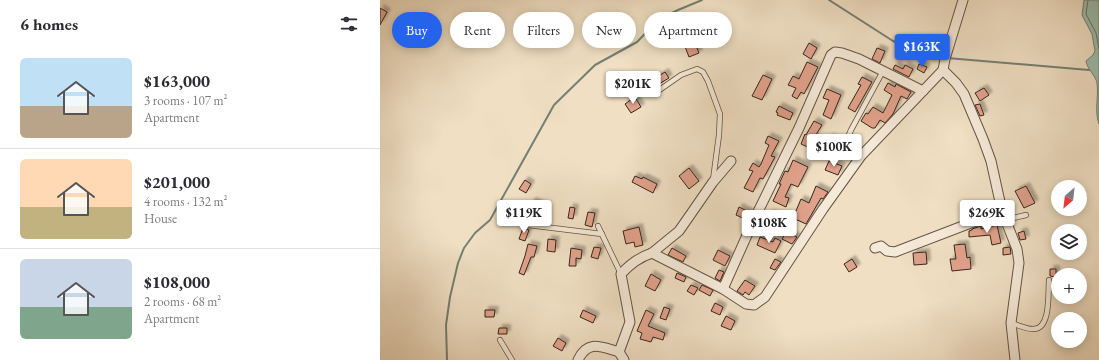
<!DOCTYPE html>
<meta charset="utf-8">
<style>
:root{--surface:#fff;--page:#f7f7f7;--text:#2b2b33;--muted:#7c7c81;--line:#e1e1e2;--accent:#2563eb}
body{margin:0;font-family:"EB Garamond",serif;background:var(--page);color:var(--text);height:100vh;display:flex;flex-direction:column;font-size:15px;white-space:nowrap}
*{box-sizing:border-box;margin:0}
p{font-size:13px;color:var(--muted)}
.icon{flex:none;width:22px;height:22px;fill:none;stroke:currentColor;stroke-width:2;stroke-linecap:round;stroke-linejoin:round}
.map{position:relative;flex:1;overflow:hidden}
.side{display:flex;flex-direction:column;background:var(--surface);width:380px}
.side>*{flex:none}
.banner{position:absolute;left:12px;top:12px;width:380px;height:36px;display:flex;gap:8px}
.needle{width:26px;rotate:208deg}
.controls{position:absolute;left:671px;top:180px;display:grid;gap:8px}
.controls a{display:grid;place-items:center;width:36px;height:36px;border-radius:50%;background:var(--surface);box-shadow:0 2px 10px #0003;font-size:20px}
.price{position:absolute;translate:-50% -34px;padding:0 9px;border-radius:4px;background:#fff;color:#222;font-size:13px;line-height:26px;filter:drop-shadow(0 1px 2px #0008)}
.price::after{content:'';position:absolute;left:50%;top:24px;width:12px;height:9px;margin-left:-6px;background:inherit;clip-path:polygon(0 0,100% 0,50% 100%)}
.price.current{background:var(--accent);color:#fff}
ul{padding:0;list-style:none}
li{display:flex;align-items:center;gap:12px;height:100px;padding:0 20px}
li+li{border-top:1px solid var(--line)}
li span{display:grid;place-items:center;flex:none;width:112px;height:80px;border-radius:6px;color:#555}
li>.icon{margin-inline-start:auto}
span .icon{width:48px;height:48px;fill:#fffc;stroke-width:1}
li b{font-size:17px}
h2{display:flex;justify-content:space-between;align-items:center;height:48px;padding:0 20px;font-size:17px}
.tag{padding:0 14px;border-radius:18px;background:var(--surface);box-shadow:0 2px 10px #0003;font-size:14px;line-height:36px}
.tag.current{background:var(--accent);color:#fff}
main{display:flex;flex:1;min-height:0}
.map>svg:first-child{display:block}
</style>
<main>
<section class="side">
<h2>6 homes<svg class="icon" aria-label="filters" viewBox="0 0 24 24"><path d="M4 7h16M4 17h16"/><circle cx="9" cy="7" r="2"/><circle cx="15" cy="17" r="2"/></svg></h2>
<ul>
<li><span style="background:linear-gradient(#bfe0f5 60%,#b9a48a 0)"><svg class="icon" aria-label="home" viewBox="0 0 24 24"><path d="M3 11l9-7 9 7M6 9v11h12V9"/></svg></span><div><b>$163,000</b><p>3 rooms · 107 m²</p><p>Apartment</p></div></li>
<li><span style="background:linear-gradient(#ffd9b3 60%,#c2b280 0)"><svg class="icon" aria-label="home" viewBox="0 0 24 24"><path d="M3 11l9-7 9 7M6 9v11h12V9"/></svg></span><div><b>$201,000</b><p>4 rooms · 132 m²</p><p>House</p></div></li>
<li><span style="background:linear-gradient(#c9d6e8 60%,#7fa58c 0)"><svg class="icon" aria-label="home" viewBox="0 0 24 24"><path d="M3 11l9-7 9 7M6 9v11h12V9"/></svg></span><div><b>$108,000</b><p>2 rooms · 68 m²</p><p>Apartment</p></div></li>
</ul>
</section>
<div class="map">
<svg width="719" height="360" viewBox="0 0 719 360">
<defs>
<filter id="shadow"><feDropShadow dx="3.5" dy="-3.5" stdDeviation="1" flood-color="#0004"/></filter>
</defs>
<rect width="100%" height="100%" fill="#f0dfc3"/>
<filter id="stains"><feTurbulence type="fractalNoise" baseFrequency=".005" numOctaves="4"/><feColorMatrix values="0 0 0 0 .2 0 0 0 0 .09 0 0 0 0 .02 0 0 0 .5 -.17"/></filter>
<radialGradient id="worn" r=".72"><stop offset=".6" stop-color="#630" stop-opacity="0"/><stop offset="1" stop-color="#630" stop-opacity=".3"/></radialGradient>
<path fill="#9bbdad" stroke="#738073" d="M 704,0 L 719,0 L 719,124 C 714,110 719,97 717,83 C 716,76 707,69 706,61 L 713,55 L 715,51 L 712,34 L 702,15 Z"/>
<g fill="none" stroke-linecap="round" stroke-linejoin="round">
<polyline stroke="#6a7164" stroke-width="1" points="708,0 706,14 716,33 719,49"/>
<g stroke="#738073" stroke-width="2">
<polyline points="449,0 513,41 546,53 563,58"/>
<polyline points="567,58 709,70"/>
<polyline points="67,360 66,325 70,297 78,263 84,248 95,233 110,220 174,105 215,65 257,42 279,19 298,10 322,0"/>
</g>
</g>
<g fill="#e1a28b" stroke="#38251c" filter="url(#shadow)">
<polygon points="0,8 7,12 0,25"/>
<polygon points="314,41 319,53 309,57 304,44"/>
<polygon points="429,43 437,48 431,59 423,54"/>
<polygon points="497,48 505,51 500,63 492,59"/>
<polygon points="427,62 438,67 424,94 421,92 417,99 412,96 416,88 408,85 413,76 419,79"/>
<polygon points="539,64 547,67 544,73 537,69"/>
<polygon points="515,65 523,69 525,65 533,69 529,77 513,69"/>
<polygon points="285,72 289,78 274,87 271,81"/>
<polygon points="383,75 392,79 382,100 372,96"/>
<polygon points="482,77 492,82 475,112 468,108 481,85 478,84"/>
<polygon points="508,83 515,87 516,84 531,92 527,99 521,96 513,114 505,123 500,120 495,128 492,128 481,121 486,113 488,114 493,107 503,113 512,95 504,90"/>
<polygon points="604,88 609,95 600,101 595,93"/>
<polygon points="447,89 461,95 451,119 443,115 449,100 443,98"/>
<polygon points="255,97 261,107 251,113 245,104"/>
<polygon points="600,104 604,115 600,116 595,105"/>
<polygon points="399,106 413,113 410,120 397,115 398,113 396,112"/>
<polygon points="434,121 442,125 434,138 447,144 450,137 457,141 448,156 421,144 425,134 426,135"/>
<polygon points="388,136 399,141 391,156 395,157 383,179 380,178 373,192 364,188 373,171 369,170 373,163 379,167 381,164 389,145 385,143"/>
<polygon points="413,160 428,167 418,187 411,184 405,197 409,198 406,207 393,201 401,184 399,184 405,171 408,172"/>
<polygon points="449,161 462,166 458,175 445,170"/>
<polygon points="309,168 319,181 309,189 299,176"/>
<polygon points="255,176 262,179 263,177 277,184 273,193 252,182"/>
<polygon points="145,180 151,184 146,193 139,189"/>
<polygon points="436,186 448,192 443,199 441,198 426,224 413,218 421,199 429,203"/>
<polygon points="646,186 655,203 644,208 635,191"/>
<polygon points="152,201 160,204 155,214 147,211"/>
<polygon points="190,207 195,208 193,219 188,218"/>
<polygon points="359,207 371,213 367,220 356,215"/>
<polygon points="208,212 215,213 212,227 205,225"/>
<polygon points="390,213 401,217 398,225 387,221"/>
<polygon points="617,225 621,243 612,245 610,235 589,237 589,231 592,230 592,229 601,226 601,229"/>
<polygon points="259,227 263,245 255,247 254,242 246,244 243,231"/>
<polygon points="143,228 149,230 145,241 139,239"/>
<polygon points="644,231 646,239 640,240 638,233"/>
<polygon points="406,232 417,237 412,244 402,239"/>
<polygon points="380,237 393,242 395,238 401,241 395,253 377,245"/>
<polygon points="168,239 176,240 175,252 167,251"/>
<polygon points="148,244 157,246 154,257 151,257 144,275 139,273 145,256"/>
<polygon points="585,244 587,258 590,257 591,269 572,271 570,259 576,259 574,245"/>
<polygon points="214,247 221,248 218,259 211,257"/>
<polygon points="630,247 631,254 623,255 623,248"/>
<polygon points="191,248 202,250 201,259 196,258 196,266 189,266"/>
<polygon points="292,248 306,256 303,262 288,255"/>
<polygon points="338,250 350,256 345,266 333,260"/>
<polygon points="546,252 547,264 534,265 533,253"/>
<polygon points="395,259 401,262 395,270 390,268"/>
<polygon points="472,259 477,267 469,272 464,264"/>
<polygon points="670,269 676,269 676,277 670,276"/>
<polygon points="339,270 344,272 340,281 335,278"/>
<polygon points="297,273 306,277 304,282 295,278"/>
<polygon points="271,274 281,280 275,291 265,286"/>
<polygon points="365,280 375,286 369,295 365,292 363,295 357,291"/>
<polygon points="311,285 318,288 314,295 307,291"/>
<polygon points="322,285 333,290 330,296 319,290"/>
<polygon points="335,303 343,307 340,315 331,311"/>
<polygon points="284,307 290,309 286,320 280,318"/>
<polygon points="105,310 115,310 114,317 105,317"/>
<polygon points="203,310 216,316 213,323 200,317"/>
<polygon points="266,310 274,314 268,326 285,333 283,340 273,337 271,342 260,339 262,333 257,331"/>
<polygon points="346,316 355,321 351,330 341,326"/>
<polygon points="119,328 127,328 127,334 118,334"/>
<polygon points="178,338 186,343 182,351 173,346"/>
</g>
<g fill="none" stroke-linecap="round" stroke-linejoin="round">
<g stroke="#665446" stroke-width="6">
<g id="lane">
<polyline points="278,91 301,75 317,69 323,72 328,81 340,114 339,135 333,180"/>
<polyline points="481,156 465,144 471,130 503,71"/>
<polyline points="122,211 148,225 222,234"/>
<polyline points="625,220 646,215"/>
<polyline points="218,226 241,274"/>
<path d="M 631,323 C 638,325 646,329 653,329 C 671,330 668,293 669,280"/>
<polyline points="120,340 132,360"/>
</g>
</g>
<g stroke="#665446" stroke-width="11">
<g id="street">
<polyline points="563,70 576,83 584,94 603,139 611,161 622,211 637,249 639,263 631,323 635,360"/>
<polyline points="495,248 501,246 507,251 515,252 622,211"/>
<polyline points="272,253 299,231 333,182 351,161"/>
<polyline points="343,289 372,224 419,128 451,55 455,52 462,53 479,59 543,91 563,70 565,59 583,0"/>
<path d="M 239,352 L 250,322 L 241,274 C 249,265 260,257 272,253 L 343,289 L 366,304 L 374,305 L 385,297 L 443,209 L 481,156 L 543,91"/>
<path d="M 198,360 C 208,339 221,347 239,352 L 244,360"/>
</g>
</g>
<use href="#lane" stroke="#f5ead8" stroke-width="4.5"/>
<use href="#street" stroke="#f5ead8" stroke-width="9"/>
</g>
<rect width="100%" height="100%" filter="url(#stains)"/>
<rect width="100%" height="100%" fill="url(#worn)"/>
</svg>
<div class="controls">
<a><svg class="needle" viewBox="-14 -14 28 28"><path d="M0-13l5 13h-10z" fill="#e53935"/><path d="M0 13l5-13h-10z" fill="#7c7c81"/></svg></a>
<a><svg class="icon" aria-label="layers" viewBox="0 0 24 24"><path d="M12 4l9 5-9 5-9-5zM3 14l9 5 9-5"/></svg></a>
<a>+</a>
<a>−</a>
</div>
<b class="price current" style="left:542px;top:68px">$163K</b>
<b class="price" style="left:253px;top:105px">$201K</b>
<b class="price" style="left:454px;top:168px">$100K</b>
<b class="price" style="left:144px;top:234px">$119K</b>
<b class="price" style="left:607px;top:234px">$269K</b>
<b class="price" style="left:389px;top:244px">$108K</b>
<div class="banner">
<a class="tag current">Buy</a>
<a class="tag">Rent</a>
<a class="tag">Filters</a>
<a class="tag">New</a>
<a class="tag">Apartment</a>
</div>
</div>
</main>
